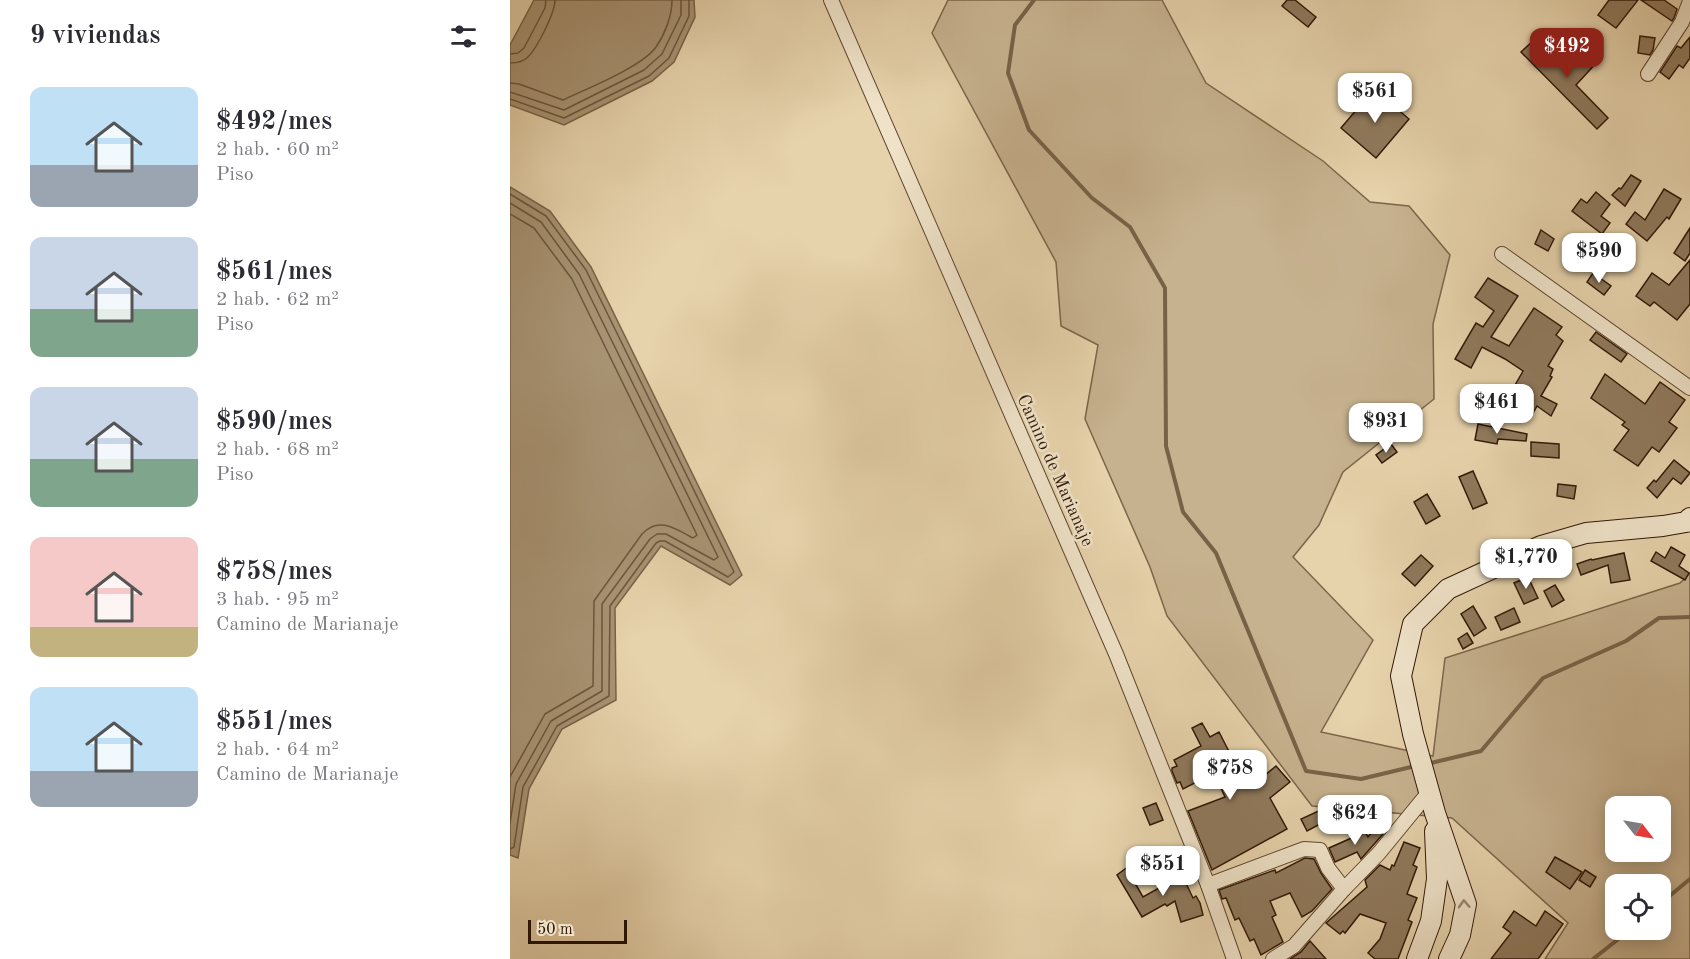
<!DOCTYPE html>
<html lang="es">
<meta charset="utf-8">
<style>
:root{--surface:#fff;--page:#f2f2f3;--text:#2b2b33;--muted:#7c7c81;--accent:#8f2418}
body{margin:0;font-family:"Old Standard TT",serif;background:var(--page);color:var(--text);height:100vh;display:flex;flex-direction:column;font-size:22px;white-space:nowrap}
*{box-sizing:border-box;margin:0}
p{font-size:20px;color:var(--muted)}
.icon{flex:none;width:33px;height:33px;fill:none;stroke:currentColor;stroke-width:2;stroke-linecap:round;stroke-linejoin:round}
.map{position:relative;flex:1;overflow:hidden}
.panel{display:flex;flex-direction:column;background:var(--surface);width:510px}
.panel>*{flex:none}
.needle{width:39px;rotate:121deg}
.controls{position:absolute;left:1095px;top:796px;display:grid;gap:12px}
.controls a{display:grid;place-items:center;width:66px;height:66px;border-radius:12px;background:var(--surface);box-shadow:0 3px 15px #0003;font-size:30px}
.scale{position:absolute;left:18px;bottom:15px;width:99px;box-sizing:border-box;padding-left:6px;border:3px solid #311806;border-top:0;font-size:16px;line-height:21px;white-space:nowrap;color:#311806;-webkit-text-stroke:4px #efe2c8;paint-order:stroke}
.price{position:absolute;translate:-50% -51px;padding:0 14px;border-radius:12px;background:#fff;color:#222;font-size:20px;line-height:39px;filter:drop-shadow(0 2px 3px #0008)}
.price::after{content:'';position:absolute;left:50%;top:36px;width:18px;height:14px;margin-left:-9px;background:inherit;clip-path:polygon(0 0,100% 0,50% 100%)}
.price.selected{background:var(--accent);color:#fff}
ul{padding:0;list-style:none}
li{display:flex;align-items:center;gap:18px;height:150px;padding:0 30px}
li span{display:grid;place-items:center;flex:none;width:168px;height:120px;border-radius:12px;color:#555}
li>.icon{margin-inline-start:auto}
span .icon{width:72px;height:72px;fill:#fffc;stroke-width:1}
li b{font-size:26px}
h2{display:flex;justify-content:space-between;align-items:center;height:72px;padding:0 30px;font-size:26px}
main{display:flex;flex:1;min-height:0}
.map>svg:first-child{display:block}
</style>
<main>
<section class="panel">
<h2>9 viviendas<svg class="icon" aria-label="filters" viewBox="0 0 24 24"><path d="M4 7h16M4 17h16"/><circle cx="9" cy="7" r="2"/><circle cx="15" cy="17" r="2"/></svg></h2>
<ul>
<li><span style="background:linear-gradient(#bfe0f5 65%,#9aa5b1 0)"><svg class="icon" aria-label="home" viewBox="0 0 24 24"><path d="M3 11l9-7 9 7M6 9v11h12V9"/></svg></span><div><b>$492/mes</b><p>2 hab. · 60 m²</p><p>Piso</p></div></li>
<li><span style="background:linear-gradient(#c9d6e8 60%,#7fa58c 0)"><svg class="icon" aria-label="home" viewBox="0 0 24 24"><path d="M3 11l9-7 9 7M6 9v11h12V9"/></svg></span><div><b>$561/mes</b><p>2 hab. · 62 m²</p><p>Piso</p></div></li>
<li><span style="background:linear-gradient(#c9d6e8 60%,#7fa58c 0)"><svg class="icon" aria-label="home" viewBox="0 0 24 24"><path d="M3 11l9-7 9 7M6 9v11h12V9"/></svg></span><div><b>$590/mes</b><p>2 hab. · 68 m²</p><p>Piso</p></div></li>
<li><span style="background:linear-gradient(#f6c9c9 75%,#c2b280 0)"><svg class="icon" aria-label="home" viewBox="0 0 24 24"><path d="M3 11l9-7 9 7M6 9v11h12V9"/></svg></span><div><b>$758/mes</b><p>3 hab. · 95 m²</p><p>Camino de Marianaje</p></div></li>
<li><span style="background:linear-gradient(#bfe0f5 70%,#9aa5b1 0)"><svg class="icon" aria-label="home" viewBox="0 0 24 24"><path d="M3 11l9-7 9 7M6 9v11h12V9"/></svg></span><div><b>$551/mes</b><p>2 hab. · 64 m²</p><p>Camino de Marianaje</p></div></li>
</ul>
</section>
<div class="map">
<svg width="1180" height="959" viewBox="0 0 1180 959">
<rect width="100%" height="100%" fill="#e6d2ab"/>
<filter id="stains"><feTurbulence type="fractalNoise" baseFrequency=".00333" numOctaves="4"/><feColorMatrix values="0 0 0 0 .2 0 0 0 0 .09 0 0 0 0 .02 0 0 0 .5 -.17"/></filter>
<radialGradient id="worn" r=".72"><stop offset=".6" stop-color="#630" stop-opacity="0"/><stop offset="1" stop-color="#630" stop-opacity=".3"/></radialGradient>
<path fill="#c7b28f" stroke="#7c654a" stroke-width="1.5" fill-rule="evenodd" d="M 438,0 L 652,0 L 696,83 L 813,161 L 860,202 L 899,206 L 940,255 L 923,324 L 924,399 L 833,472 L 809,525 L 783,557 L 863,640 L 811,732 L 923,756 L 935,658 L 1170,583 L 1180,573 L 1180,959 L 1035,959 L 1058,923 L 942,818 L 802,806 L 657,616 L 640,567 L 575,419 L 588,345 L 551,326 L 546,262 L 422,33 ZM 1106,807 L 1150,807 L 1150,852 L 1106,852 ZM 1106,885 L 1150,885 L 1150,930 L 1106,930 Z"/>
<g fill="#a89373" stroke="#786247" stroke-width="1.5">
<polygon points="24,0 184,0 185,17 164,62 142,81 54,125 0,105 0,45"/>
<polygon points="0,187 40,211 81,267 232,575 220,585 151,546 105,608 106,700 52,729 19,789 8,858 0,855"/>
</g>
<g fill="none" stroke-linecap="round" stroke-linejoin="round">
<g stroke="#6c563c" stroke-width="1.5">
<polyline points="0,54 8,53 14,48 35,8 36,0"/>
<path d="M 0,63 C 7,63 13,62 18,57 C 27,48 45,13 45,0"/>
<path d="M 0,83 L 9,84 L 53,100 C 76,89 132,67 146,47 C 155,34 162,16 162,0"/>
<polyline points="0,92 54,110 134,70 152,54 171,15 171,0"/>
<polyline points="0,99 54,118 139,76 159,58 179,16 179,0"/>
<polyline points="0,194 36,216 76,270 224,572 218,577 155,541 150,541 146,543 100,606 99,696 47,726 13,787 4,847 0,849"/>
<polyline points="0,203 31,222 69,274 208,557 204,560 156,534 147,534 140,539 92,604 92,691 41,721 6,784 0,823"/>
<path d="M 0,214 L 24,228 L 62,279 L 187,535 L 183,538 C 166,529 149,516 132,534 L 84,601 L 83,686 L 35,714 L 0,777"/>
</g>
<g stroke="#786247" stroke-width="4">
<polyline points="524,0 505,25 498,73 519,130 582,198 620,227 655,288 656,446 673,512 706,553 796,771 851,779 901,767"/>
<polyline points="921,763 971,751 1033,678 1116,641 1149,618 1180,617"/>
<polyline points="1150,904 1180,879"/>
<polyline points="1083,959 1120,930"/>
</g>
</g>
<g fill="#8f795c" stroke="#311806" stroke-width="1.5">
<polygon points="777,0 785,0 806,17 798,27 772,6"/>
<polygon points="1099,0 1128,0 1106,28 1088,15"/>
<polygon points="1131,0 1154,0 1167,9 1164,18 1162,21"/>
<polygon points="1130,36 1145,38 1143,50 1140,55 1128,53"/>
<polygon points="1180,37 1180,58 1173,68 1169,65 1159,79 1150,72 1167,46 1171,48"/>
<polygon points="1026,38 1058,71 1078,52 1088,61 1066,85 1098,118 1087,129 1011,52"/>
<polygon points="864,89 899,119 866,158 831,128"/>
<polygon points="1121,175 1131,181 1115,206 1102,195 1109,188 1111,189"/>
<polygon points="1154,189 1171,199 1159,219 1157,217 1137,241 1116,224 1125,212 1135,220"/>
<polygon points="1086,192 1100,204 1091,216 1100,223 1092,234 1062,211 1071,199 1077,203"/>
<polygon points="1180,228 1180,253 1175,261 1164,253"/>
<polygon points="1031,230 1044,239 1038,251 1025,244"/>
<polygon points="1180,260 1180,304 1167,320 1144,302 1140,306 1126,296 1142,273 1159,285"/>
<polygon points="1083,273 1101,286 1094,295 1077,282"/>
<polygon points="978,278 1008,296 981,337 999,346 1024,308 1052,327 1046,335 1053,341 1038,366 1043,369 1040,376 1042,377 1031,396 1047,404 1041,416 1027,406 1023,413 1017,410 1010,422 999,414 1012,392 1004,387 1013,371 995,359 972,347 961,368 945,359 966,323 973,327 984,311 965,297"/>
<polygon points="1086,332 1117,354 1111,362 1080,340"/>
<polygon points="1095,374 1135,404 1150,382 1175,400 1159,422 1167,428 1149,452 1142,447 1128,466 1104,450 1119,430 1112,425 1115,422 1081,398"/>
<polygon points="968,424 1017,434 1016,441 988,439 987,444 965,440"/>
<polygon points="1021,442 1049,444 1049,458 1021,456"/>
<polygon points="881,444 887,452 872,463 866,455"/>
<polygon points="1164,460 1180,473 1171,484 1163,478 1147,498 1137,488 1144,480 1146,482"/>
<polygon points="963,471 977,503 963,509 949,477"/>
<polygon points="1048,484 1066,486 1064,499 1047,496"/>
<polygon points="917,494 930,516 916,524 904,502"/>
<polygon points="1161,547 1175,555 1169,566 1179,573 1175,580 1141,561 1146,552 1155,558"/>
<polygon points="1114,553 1120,580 1101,583 1098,565 1071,575 1067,564 1081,559 1082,560"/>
<polygon points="911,555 923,566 905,586 892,574"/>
<polygon points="1018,577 1028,598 1014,604 1004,583"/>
<polygon points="1045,585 1054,600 1042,607 1034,591"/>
<polygon points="963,606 976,628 964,636 951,614"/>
<polygon points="1004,608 1010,622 991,630 985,617"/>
<polygon points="957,633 963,643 953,649 948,639"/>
<polygon points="692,723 700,737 709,732 732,777 743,771 748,781 766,766 780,782 760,798 777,829 702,870 678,811 715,797 704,773 673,789 670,782 667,783 662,771 662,768 667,766 664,760 691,746 682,728"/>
<polygon points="646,803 653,820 640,825 633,808"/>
<polygon points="813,809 818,820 797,831 791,819"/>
<polygon points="865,828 873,834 851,859 847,852 825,862 819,848 855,832 858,837"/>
<polygon points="894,842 910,848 903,865 907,867 897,894 907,898 898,920 902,922 888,959 865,959 858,953 870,939 876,923 850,914 835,933 833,931 830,934 816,923 857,887 855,880 870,865 880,870 882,865 884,866"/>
<polygon points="1045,857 1072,872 1060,889 1036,872"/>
<polygon points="795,858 804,859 811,873 822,889 802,911 792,917 780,893 760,901 766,915 762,917 773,942 751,955 744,939 740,941 729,918 725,920 716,898 712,899 709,890 765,870 766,873"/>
<polygon points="619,866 625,875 622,878 633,897 672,875 683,898 686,896 690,903 693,915 671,922 665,901 657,906 655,904 632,917 607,875"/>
<polygon points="1075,870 1086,877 1080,887 1069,880"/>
<polygon points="1004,911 1026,926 1035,911 1053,924 1028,959 981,959 1001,933 993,927"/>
<polygon points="800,941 816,959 780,959 791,952"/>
</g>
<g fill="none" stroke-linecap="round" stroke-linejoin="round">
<g stroke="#5e462f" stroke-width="16">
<g id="street">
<polyline points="321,0 606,654 698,885 724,959"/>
<polyline points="1138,74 1172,22 1180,1"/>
<polyline points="992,254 1180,388"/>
<polyline points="698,885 794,849 810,850 818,868 834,889 869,853 919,792"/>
<polyline points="763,959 784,946 834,889"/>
</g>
</g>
<g stroke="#311806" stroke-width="22">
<g id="secondary">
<polyline points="907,959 921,921 927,879 925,831"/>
<polyline points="939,959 950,935 956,904 925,813 903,734 891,676 903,624 938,589 1031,546 1076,533 1153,526 1176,522 1180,518"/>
</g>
</g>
<use href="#street" stroke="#efe2c8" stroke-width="14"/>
<use href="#secondary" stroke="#efe2c8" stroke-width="20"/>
</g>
<defs><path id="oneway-chevron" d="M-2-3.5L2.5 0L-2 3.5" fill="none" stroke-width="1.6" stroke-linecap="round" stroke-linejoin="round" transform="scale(1.5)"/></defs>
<use stroke="#9a8771" href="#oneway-chevron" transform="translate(954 904) rotate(-93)"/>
<g text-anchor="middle" stroke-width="5" stroke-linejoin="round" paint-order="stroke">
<g font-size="18" fill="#311806" stroke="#efe2c8">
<text transform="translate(546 470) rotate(66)" y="6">Camino de Marianaje</text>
</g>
</g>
<rect width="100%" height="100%" filter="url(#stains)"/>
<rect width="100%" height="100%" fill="url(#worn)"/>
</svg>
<div class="controls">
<a><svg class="needle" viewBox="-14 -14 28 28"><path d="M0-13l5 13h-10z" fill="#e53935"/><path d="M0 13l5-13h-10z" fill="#7c7c81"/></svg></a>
<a><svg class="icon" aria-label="locate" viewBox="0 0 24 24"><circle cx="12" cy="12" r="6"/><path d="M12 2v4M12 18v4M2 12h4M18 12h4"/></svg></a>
</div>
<div class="scale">50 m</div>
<b class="price selected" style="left:1057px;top:79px">$492</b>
<b class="price" style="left:865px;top:124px">$561</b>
<b class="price" style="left:1089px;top:284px">$590</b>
<b class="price" style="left:987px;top:435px">$461</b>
<b class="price" style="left:876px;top:454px">$931</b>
<b class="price" style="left:1016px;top:590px">$1,770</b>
<b class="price" style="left:720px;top:801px">$758</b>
<b class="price" style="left:845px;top:846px">$624</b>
<b class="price" style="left:653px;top:897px">$551</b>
</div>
</main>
